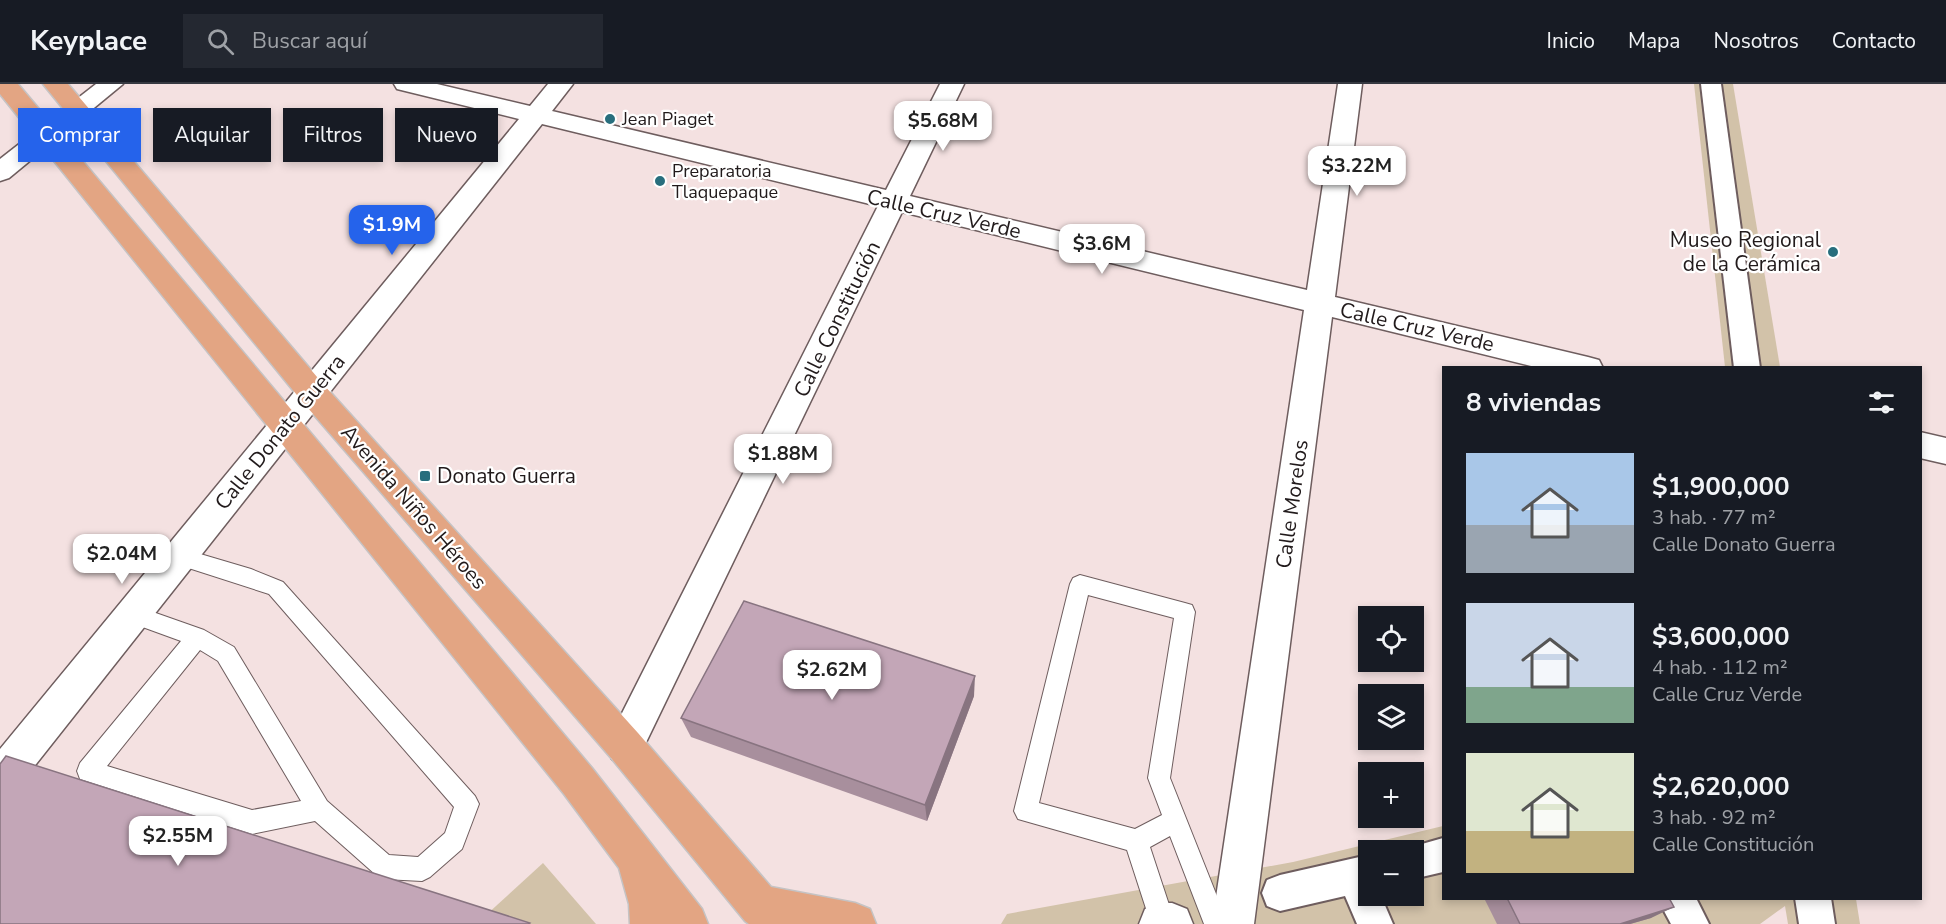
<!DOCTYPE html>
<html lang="es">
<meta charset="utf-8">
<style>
:root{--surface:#171b24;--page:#242831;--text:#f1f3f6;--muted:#9ea1a6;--line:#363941;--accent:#2563eb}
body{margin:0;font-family:"Nunito Sans",sans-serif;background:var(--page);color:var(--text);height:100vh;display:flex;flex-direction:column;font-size:22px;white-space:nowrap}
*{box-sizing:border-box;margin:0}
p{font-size:20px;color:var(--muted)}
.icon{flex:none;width:33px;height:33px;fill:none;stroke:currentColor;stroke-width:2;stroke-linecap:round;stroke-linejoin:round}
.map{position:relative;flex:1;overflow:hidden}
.panel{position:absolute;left:1442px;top:282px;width:480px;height:534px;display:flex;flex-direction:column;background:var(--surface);border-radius:0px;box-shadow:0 3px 9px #0003}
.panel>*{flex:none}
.banner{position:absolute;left:18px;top:24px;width:570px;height:54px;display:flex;gap:12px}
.buttons{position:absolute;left:1358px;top:522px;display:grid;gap:12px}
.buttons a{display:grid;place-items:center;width:66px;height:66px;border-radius:0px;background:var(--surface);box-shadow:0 3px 9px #0003;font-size:30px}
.price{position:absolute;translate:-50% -51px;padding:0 14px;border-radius:12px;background:#fff;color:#222;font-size:20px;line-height:39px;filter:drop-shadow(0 2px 3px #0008)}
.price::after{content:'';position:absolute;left:50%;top:36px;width:18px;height:14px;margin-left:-9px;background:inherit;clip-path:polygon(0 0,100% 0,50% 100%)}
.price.current{background:var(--accent);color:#fff}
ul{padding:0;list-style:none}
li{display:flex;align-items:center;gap:18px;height:150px;padding:0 24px}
li span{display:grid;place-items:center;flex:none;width:168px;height:120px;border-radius:0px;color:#555}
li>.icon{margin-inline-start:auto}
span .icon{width:72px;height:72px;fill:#fffc;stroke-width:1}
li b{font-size:26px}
h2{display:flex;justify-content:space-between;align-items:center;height:72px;padding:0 24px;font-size:26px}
.tag{padding:0 21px;border-radius:0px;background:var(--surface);box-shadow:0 3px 9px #0003;font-size:21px;line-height:54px}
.tag.current{background:var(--accent);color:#fff}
header{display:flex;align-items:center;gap:36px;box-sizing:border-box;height:84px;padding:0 30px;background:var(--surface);border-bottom:2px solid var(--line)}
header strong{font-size:28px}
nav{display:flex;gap:33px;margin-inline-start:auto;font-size:21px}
.search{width:420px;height:54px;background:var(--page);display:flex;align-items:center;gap:15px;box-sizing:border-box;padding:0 21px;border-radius:0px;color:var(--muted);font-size:22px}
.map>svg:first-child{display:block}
</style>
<header>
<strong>Keyplace</strong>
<div class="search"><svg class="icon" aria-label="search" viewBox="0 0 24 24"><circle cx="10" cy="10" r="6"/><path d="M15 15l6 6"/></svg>Buscar aquí</div>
<nav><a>Inicio</a><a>Mapa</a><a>Nosotros</a><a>Contacto</a></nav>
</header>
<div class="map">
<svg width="1946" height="840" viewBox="0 0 1946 840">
<rect width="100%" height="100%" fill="#f4e1e1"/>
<g fill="#d2c2a9" fill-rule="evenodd">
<polygon points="1694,0 1733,0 1780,283 1725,283"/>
<path d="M 1443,742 L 1443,814 L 1856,815 L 1860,840 L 1788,840 L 1785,822 L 1760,840 L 1001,840 L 1007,830 L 1293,778 ZM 1368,766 L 1413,766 L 1413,812 L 1368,812 Z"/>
<polygon points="543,779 596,840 512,840 485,832"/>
</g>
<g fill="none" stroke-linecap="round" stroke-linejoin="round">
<g stroke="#6e5d5e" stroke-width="2">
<g id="service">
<path d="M 180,464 L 251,485 L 283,498 L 475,712 L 479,720 L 462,765 L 430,793 L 422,797 L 384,795 L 376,791 L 315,737 L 252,750 L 80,695 L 77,687 L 80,679 L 181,557 L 126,537 L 123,530 L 126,523 L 133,521 L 204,546 L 234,563 L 327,717 L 389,771 L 418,773 L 445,749 L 454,723 L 269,510 L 173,479 L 170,473 L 173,467 ZM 200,566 L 218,577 L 301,717 L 252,726 L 107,682 Z"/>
<path d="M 1080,491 L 1185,519 L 1192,521 L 1195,528 L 1170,694 L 1228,840 L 1204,840 L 1170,752 L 1150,763 L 1175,839 L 1151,840 L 1127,766 L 1018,735 L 1014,727 L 1070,500 L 1073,494 ZM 1088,511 L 1174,534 L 1148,694 L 1162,731 L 1135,745 L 1039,719 Z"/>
</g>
</g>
<g stroke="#6e5d5e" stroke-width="4">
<g id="pedestrian">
<polygon points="1701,0 1721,0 1760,284 1734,284"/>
<polygon points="1443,754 1443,788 1413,795 1413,766 1401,766"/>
<polygon points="1368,771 1368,812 1381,812 1393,840 1357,840 1345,812 1280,827 1267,822 1262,809 1267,796 1280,791"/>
<polygon points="1657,814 1696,814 1709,840 1671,840"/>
<polygon points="1795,814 1831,814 1835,840 1799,840"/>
</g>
</g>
<g stroke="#6e5d5e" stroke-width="3">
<g id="minor">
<polygon points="96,0 123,0 9,94 0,97 0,75"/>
<polygon points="394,0 437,0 530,22 548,0 573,0 552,27 886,106 940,0 964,0 910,112 1307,206 1338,0 1362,0 1335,213 1588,273 1599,276 1603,284 1539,284 1332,233 1254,840 1212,840 1304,226 902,128 638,675 625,680 612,675 606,662 612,649 878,122 542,40 14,708 0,714 0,665 519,35 397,5"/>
<polygon points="1920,348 1946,354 1946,380 1920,374"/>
</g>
</g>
<g stroke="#6e5d5e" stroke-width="3">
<polygon id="secondary" points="1160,819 1172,819 1187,825 1193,840 1139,840 1145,825"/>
</g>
<g stroke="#c5c3c4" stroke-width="3">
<g id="primary">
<polygon points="0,0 18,0 592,684 702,825 708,840 630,840 629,820 619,784 564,710 0,10"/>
<polygon points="43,0 68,0 323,300 638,649 771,803 855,819 870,825 876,840 749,840 745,837 612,675 301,316"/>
</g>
</g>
<use href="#service" fill="#fff" fill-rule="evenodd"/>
<use href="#pedestrian" fill="#fff" fill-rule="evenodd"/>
<use href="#minor" fill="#fff" fill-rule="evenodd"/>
<use href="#secondary" fill="#fff" fill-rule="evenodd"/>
<use href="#primary" fill="#e3a583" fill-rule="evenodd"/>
</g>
<g fill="#a88f9d">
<polygon points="974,612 927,737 691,653 681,634"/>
<polygon points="1484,814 1669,814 1651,834 1630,840 1497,840"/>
</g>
<g fill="#887480">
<polygon points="975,592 974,612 927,737 925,721"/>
<polygon points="1674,823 1651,834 1630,840 1620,840"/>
</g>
<g fill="#c3a6b7" stroke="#887480" stroke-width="1.5">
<polygon points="744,517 975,592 925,721 681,634"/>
<polygon points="6,672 530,839 529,840 0,840 0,680"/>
<polygon points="1507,814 1669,814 1674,823 1620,840 1520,840"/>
</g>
<g fill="#286e7d" stroke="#fff" stroke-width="2">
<circle cx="610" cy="35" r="6"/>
<circle cx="660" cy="97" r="6"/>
<circle cx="1833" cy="168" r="6"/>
<rect x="419" y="386" width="12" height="12" rx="3"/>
</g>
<g text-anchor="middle" stroke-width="4.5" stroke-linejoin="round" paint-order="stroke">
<g font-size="18" fill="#211a1b" stroke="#fff" text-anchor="start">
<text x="622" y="41">Jean Piaget</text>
<text x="672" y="93">Preparatoria<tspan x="672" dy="21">Tlaquepaque</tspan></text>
</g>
<g font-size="21" fill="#211a1b" stroke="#fff">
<text transform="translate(944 130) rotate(13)" y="7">Calle Cruz Verde</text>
<text transform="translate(837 235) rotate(-64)" y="7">Calle Constitución</text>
<text transform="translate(1417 243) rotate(13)" y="7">Calle Cruz Verde</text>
<text transform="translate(280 348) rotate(-51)" y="7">Calle Donato Guerra</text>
<text transform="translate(1292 420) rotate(-82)" y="7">Calle Morelos</text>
<text transform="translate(414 423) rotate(49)" y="7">Avenida Niños Héroes</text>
</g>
<g font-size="21" fill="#211a1b" stroke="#fff" text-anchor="end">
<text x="1821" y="163">Museo Regional<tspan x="1821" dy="24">de la Cerámica</tspan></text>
<text x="437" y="399" text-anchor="start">Donato Guerra</text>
</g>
</g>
</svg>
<div class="buttons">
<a><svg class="icon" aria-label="locate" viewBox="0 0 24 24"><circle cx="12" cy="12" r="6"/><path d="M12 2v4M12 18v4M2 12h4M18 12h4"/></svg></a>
<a><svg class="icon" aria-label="layers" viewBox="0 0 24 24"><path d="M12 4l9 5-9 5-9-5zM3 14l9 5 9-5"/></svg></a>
<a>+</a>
<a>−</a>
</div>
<b class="price" style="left:943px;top:68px">$5.68M</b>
<b class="price" style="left:1357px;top:113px">$3.22M</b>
<b class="price current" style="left:392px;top:172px">$1.9M</b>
<b class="price" style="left:1102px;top:191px">$3.6M</b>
<b class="price" style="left:783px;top:401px">$1.88M</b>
<b class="price" style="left:122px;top:501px">$2.04M</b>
<b class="price" style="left:832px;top:617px">$2.62M</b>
<b class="price" style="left:178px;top:783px">$2.55M</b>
<div class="banner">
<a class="tag current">Comprar</a>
<a class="tag">Alquilar</a>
<a class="tag">Filtros</a>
<a class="tag">Nuevo</a>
</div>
<section class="panel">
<h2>8 viviendas<svg class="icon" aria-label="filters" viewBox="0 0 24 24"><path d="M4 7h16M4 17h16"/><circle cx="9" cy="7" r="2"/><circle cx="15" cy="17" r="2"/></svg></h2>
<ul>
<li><span style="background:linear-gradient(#a9c7e8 60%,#9aa5b1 0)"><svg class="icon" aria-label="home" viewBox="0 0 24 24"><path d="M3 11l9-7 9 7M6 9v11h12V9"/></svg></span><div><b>$1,900,000</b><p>3 hab. · 77 m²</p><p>Calle Donato Guerra</p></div></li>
<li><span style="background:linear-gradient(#c9d6e8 70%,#7fa58c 0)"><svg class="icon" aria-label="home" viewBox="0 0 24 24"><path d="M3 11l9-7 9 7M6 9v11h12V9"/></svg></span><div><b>$3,600,000</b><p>4 hab. · 112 m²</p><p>Calle Cruz Verde</p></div></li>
<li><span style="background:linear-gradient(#dfe7d0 65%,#c2b280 0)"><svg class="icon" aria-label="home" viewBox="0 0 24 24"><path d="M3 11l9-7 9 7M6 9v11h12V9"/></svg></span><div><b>$2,620,000</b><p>3 hab. · 92 m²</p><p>Calle Constitución</p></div></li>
</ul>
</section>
</div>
